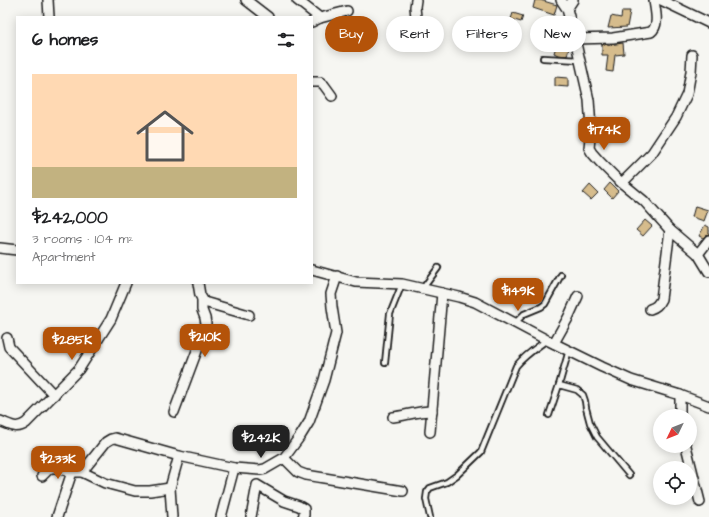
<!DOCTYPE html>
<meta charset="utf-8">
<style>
:root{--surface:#fff;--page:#f6f6f6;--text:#202124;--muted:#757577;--line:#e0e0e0;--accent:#b45309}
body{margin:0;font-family:"Architects Daughter",sans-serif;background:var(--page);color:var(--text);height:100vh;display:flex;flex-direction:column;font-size:15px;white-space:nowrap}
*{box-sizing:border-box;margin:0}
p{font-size:13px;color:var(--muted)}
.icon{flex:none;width:22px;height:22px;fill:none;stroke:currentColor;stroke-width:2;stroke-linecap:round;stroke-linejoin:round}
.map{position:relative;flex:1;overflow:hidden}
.side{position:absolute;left:16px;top:16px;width:297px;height:268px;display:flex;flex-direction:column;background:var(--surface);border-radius:0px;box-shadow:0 2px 10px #0003}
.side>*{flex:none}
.guide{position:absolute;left:325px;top:16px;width:324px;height:36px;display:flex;gap:8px}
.needle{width:26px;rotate:227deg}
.buttons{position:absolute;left:653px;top:409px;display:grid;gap:8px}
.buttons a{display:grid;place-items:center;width:44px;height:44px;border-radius:50%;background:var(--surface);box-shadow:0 2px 10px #0003;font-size:20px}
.price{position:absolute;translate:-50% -34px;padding:0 9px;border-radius:8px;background:var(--accent);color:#fff;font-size:13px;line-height:26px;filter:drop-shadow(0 1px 2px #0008)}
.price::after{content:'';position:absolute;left:50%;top:24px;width:12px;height:9px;margin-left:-6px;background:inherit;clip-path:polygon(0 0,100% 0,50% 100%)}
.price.active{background:#222;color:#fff}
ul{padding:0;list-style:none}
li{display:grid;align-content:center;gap:8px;height:212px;padding:0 16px}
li+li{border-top:1px solid var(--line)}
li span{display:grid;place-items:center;height:124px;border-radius:0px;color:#555}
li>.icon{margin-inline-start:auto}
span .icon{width:72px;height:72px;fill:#fffc;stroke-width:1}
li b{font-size:17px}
h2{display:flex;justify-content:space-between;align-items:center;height:48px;padding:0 16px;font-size:17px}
.tag{padding:0 14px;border-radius:18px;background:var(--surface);box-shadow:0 2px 10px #0003;font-size:14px;line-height:36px}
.tag.active{background:var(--accent);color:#fff}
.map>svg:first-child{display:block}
</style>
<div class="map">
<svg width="709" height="517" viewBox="0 0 709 517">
<rect width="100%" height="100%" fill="#f6f6f2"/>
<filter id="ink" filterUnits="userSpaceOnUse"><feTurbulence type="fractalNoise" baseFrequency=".025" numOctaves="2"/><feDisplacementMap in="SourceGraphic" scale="8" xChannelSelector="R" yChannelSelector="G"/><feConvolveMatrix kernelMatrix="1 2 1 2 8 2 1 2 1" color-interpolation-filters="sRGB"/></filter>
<g filter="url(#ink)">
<g fill="#d6bc8c" stroke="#1c1c1c">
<polygon points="535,0 540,0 557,5 554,15 533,8"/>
<polygon points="622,11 630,11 627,27 608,28 611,16 621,18"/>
<polygon points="513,13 523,16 521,22 511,19"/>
<polygon points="557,43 569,48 567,56 558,55 554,53"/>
<polygon points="623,43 624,54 615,55 613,72 606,71 608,55 602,55 602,44 609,44 609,45"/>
<polygon points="555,77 568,78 568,87 555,86"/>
<polygon points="610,183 618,191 612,198 604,190"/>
<polygon points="590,185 598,193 591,200 583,193"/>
<polygon points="695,206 708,210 704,221 692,217"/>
<polygon points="645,220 652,226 643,236 636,230"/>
<polygon points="705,225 709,227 709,234 706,235 703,238 699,236"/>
</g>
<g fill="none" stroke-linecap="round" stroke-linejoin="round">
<g stroke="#1c1c1c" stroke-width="8">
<g id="service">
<polyline points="543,58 580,60"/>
<polyline points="423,288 438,268"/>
<polyline points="515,323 524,314 541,307 545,304 561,275"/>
<polyline points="385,363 390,314 402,284"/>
<polyline points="559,385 577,390 583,395 585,401 586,408 590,423 597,437 629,475"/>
<polyline points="549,415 559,385 569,350"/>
<path d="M 430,517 L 426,499 L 427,492 L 430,488 L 447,482 L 457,475 L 481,452 L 516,366 C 525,355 536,348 547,340"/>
</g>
</g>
<g stroke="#1c1c1c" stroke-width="12">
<g id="minor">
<polyline points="48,0 49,17"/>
<polyline points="246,0 268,17"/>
<polyline points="297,0 320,18"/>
<polyline points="416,0 415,7 416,17"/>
<polyline points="561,0 567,9 575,39 589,100 591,128 589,148 592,153 600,162 616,178 644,201 670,230 698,254 709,272"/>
<polyline points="661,0 709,23"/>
<polyline points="567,9 573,0"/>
<polyline points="312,22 320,18 347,11"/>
<path d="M 575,39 L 613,38 L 651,32 C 660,25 655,10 654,0"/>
<polyline points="312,82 320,82 324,85 332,96"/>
<polyline points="622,183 652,153 676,117 687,94 691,72 692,55"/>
<polyline points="0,248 17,250"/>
<polyline points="698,254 709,240"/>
<polyline points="312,270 356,282 402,284 459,297 475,302 547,340 602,367 631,380 680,395 709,406"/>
<polyline points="198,283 200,295 204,302 249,315"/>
<path d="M 650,309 C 656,307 658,305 661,299 L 670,230"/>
<polyline points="7,338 9,347 54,395"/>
<polyline points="554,343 568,318 578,296"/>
<polyline points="174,412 204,332 206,324 205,318 202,310 202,299"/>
<polyline points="680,416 680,395"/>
<path d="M 393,417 C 407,415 419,411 432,411"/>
<path d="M 0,421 C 11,425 16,430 26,423 L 79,369 L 111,319 L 126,283"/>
<polyline points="430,432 442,293"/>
<polyline points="686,446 700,502"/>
<polyline points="284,458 298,472 306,475 403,491"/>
<polyline points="82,472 106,442 111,439 115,438 179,456 234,468 260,470 265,469 284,458 301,435 309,422 324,380 336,333 332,307 331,294 337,276"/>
<polyline points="42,476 48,470 51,468 55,468 72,472 82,472 105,483 135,491 150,491 170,488"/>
<polyline points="57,517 72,472"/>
<polyline points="172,517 170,488 179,456"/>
<polyline points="221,517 234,468"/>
<polyline points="251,517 257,485 284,501 299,506 304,509 304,515 303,517"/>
</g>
</g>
<use href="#service" stroke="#f6f6f2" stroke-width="4.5"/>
<use href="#minor" stroke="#f6f6f2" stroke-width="9"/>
</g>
</g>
</svg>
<div class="buttons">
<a><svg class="needle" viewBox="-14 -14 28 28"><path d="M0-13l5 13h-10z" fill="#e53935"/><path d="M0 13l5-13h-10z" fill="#757577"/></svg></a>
<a><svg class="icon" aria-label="locate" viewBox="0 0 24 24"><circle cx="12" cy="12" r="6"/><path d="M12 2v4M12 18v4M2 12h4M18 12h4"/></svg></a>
</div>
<b class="price" style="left:604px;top:151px">$174K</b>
<b class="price" style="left:518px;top:312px">$149K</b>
<b class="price" style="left:205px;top:358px">$210K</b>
<b class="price" style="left:72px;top:361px">$285K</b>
<b class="price active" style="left:261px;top:459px">$242K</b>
<b class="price" style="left:58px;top:480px">$233K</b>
<div class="guide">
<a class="tag active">Buy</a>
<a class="tag">Rent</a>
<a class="tag">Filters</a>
<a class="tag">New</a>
</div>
<section class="side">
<h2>6 homes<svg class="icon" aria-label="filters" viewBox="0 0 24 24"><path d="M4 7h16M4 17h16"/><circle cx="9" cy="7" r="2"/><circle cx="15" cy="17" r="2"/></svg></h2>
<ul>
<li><span style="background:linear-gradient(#ffd9b3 75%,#c2b280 0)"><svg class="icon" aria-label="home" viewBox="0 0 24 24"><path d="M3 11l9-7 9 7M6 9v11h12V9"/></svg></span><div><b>$242,000</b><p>3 rooms · 104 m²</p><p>Apartment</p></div></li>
</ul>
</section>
</div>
